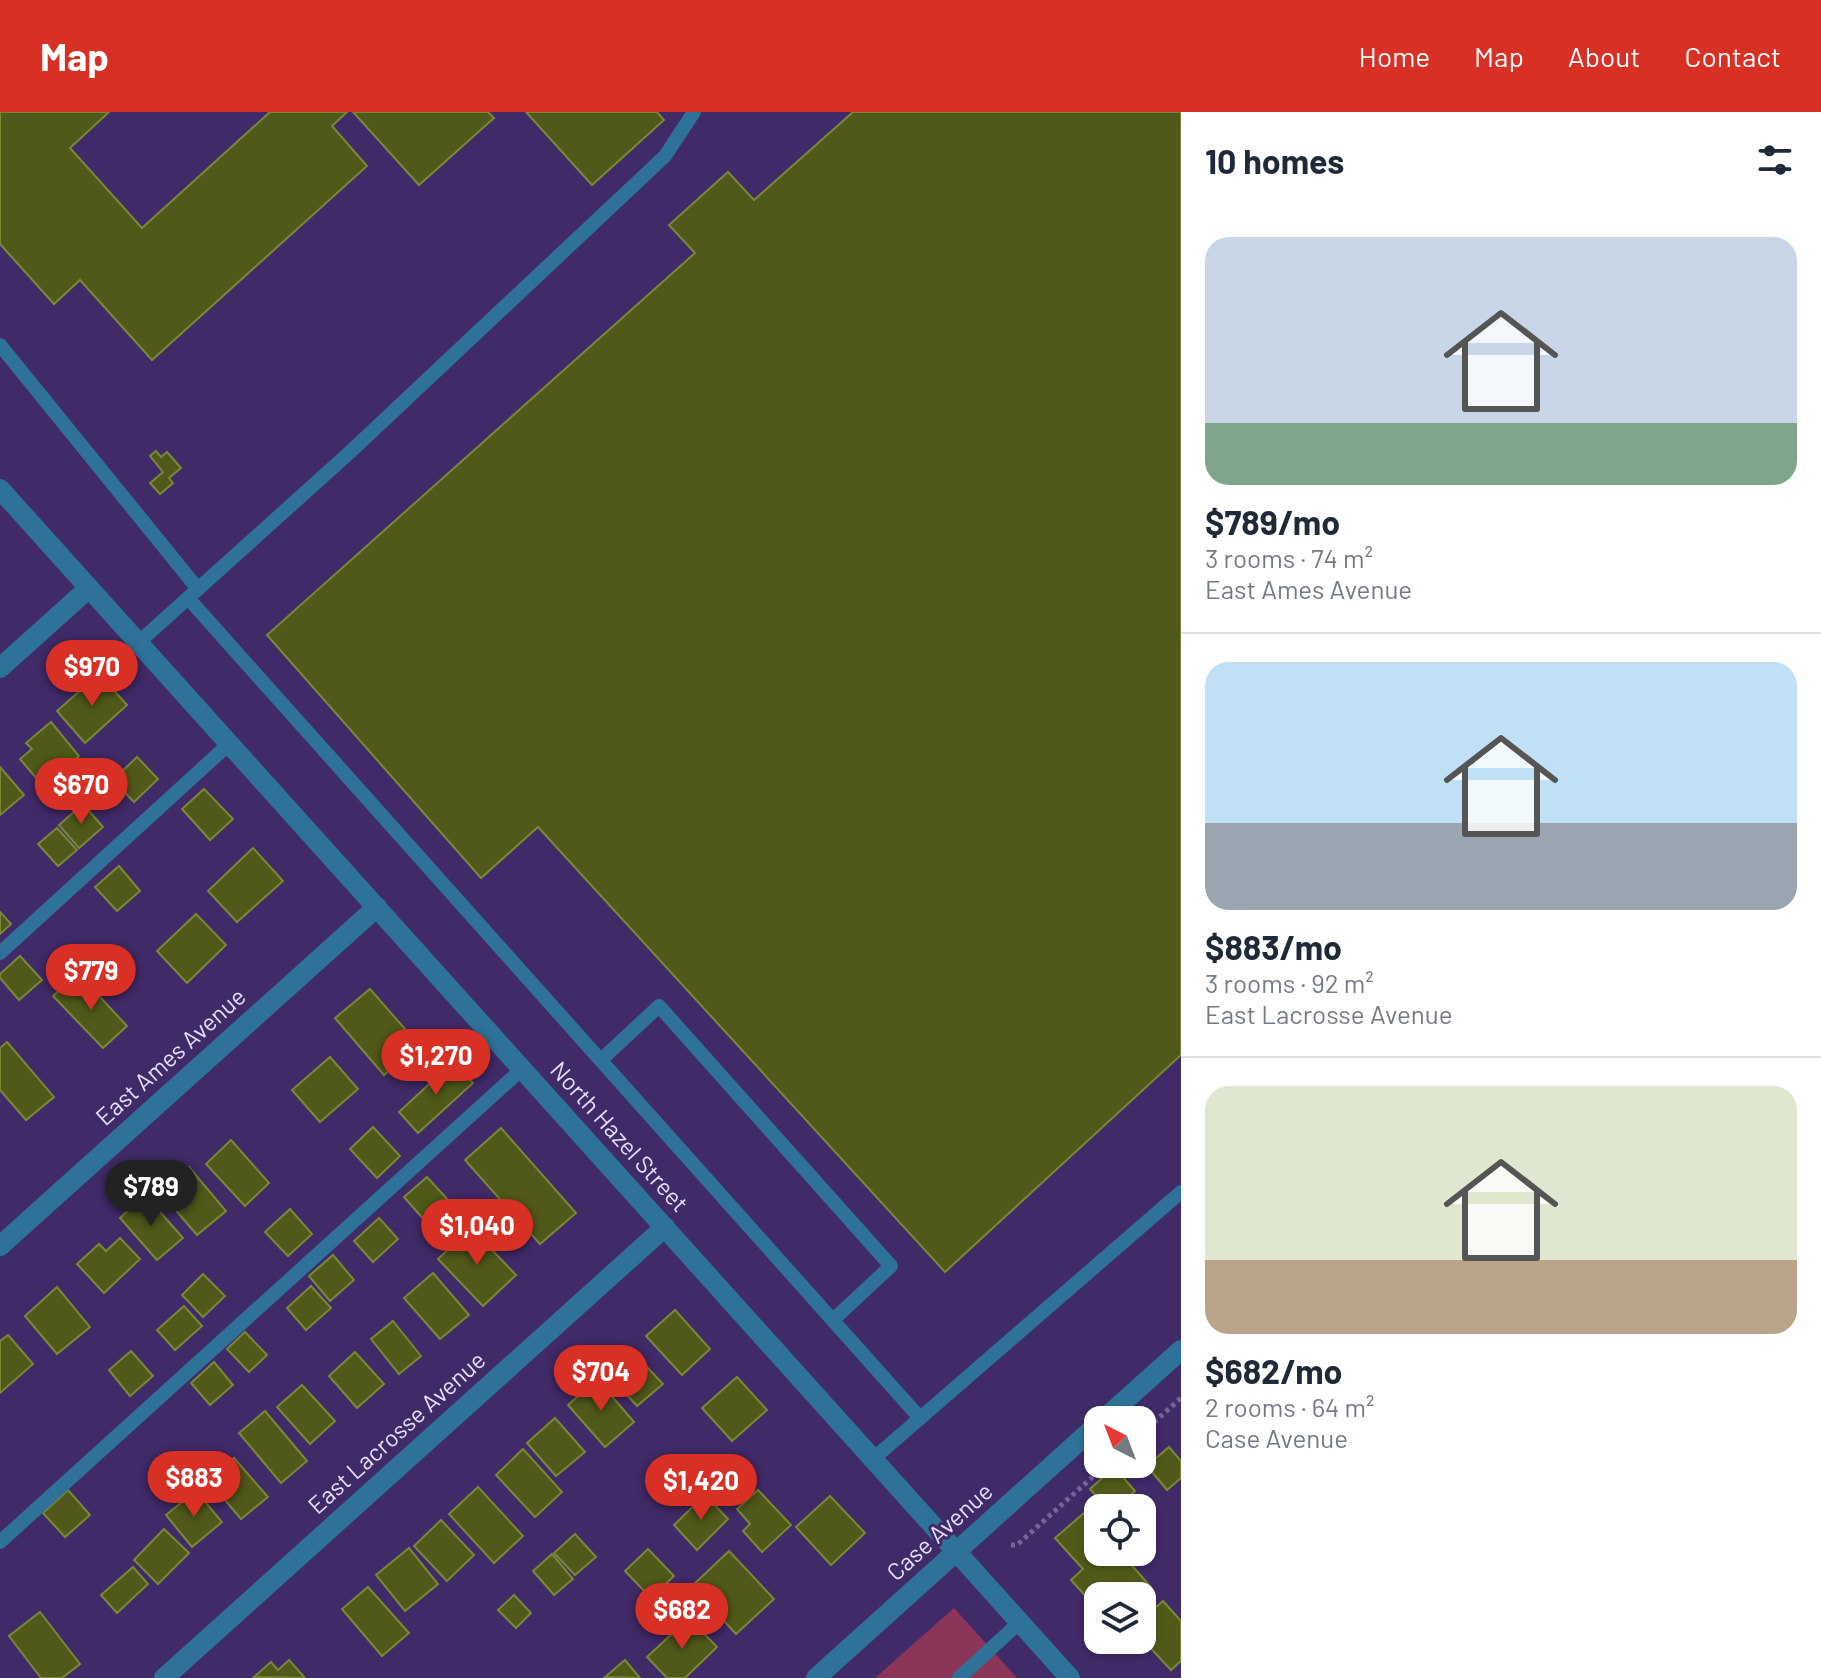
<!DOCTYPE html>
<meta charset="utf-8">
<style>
:root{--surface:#fff;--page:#f6f6f7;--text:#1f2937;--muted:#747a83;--line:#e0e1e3;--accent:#d93025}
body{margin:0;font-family:Barlow,sans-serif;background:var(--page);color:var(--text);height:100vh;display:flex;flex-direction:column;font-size:30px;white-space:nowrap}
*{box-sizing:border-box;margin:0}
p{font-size:26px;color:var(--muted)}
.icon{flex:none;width:44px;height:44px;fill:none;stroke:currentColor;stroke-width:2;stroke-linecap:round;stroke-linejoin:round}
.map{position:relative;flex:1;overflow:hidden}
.panel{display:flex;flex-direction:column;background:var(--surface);width:640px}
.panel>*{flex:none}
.needle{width:52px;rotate:318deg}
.controls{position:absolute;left:1084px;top:1294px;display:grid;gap:16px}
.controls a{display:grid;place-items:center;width:72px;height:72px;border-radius:16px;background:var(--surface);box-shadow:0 2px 6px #0004;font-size:40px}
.price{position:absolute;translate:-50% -68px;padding:0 18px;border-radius:28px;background:var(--accent);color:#fff;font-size:26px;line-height:52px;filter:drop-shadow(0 2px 4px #0008)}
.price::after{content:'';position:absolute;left:50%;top:48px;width:24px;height:18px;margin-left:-12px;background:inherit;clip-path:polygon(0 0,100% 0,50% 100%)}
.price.selected{background:#222;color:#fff}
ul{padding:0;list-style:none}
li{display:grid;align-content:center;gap:16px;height:424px;padding:0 24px}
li+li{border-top:2px solid var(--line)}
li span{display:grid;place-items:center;height:248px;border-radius:24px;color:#555}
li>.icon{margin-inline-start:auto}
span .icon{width:144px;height:144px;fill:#fffc;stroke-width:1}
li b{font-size:34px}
h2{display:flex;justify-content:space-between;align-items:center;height:96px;padding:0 24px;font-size:34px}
header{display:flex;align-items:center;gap:48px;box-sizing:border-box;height:112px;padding:0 40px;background:var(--accent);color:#fff}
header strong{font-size:38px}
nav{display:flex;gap:44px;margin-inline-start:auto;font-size:28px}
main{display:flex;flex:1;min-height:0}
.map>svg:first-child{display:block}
</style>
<header>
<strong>Map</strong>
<nav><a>Home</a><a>Map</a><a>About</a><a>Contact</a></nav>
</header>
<main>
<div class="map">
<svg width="1181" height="1566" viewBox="0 0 1181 1566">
<rect width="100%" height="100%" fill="#402a68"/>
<polygon fill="#8b3659" points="954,1496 1017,1566 875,1566"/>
<g fill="#50591a" stroke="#7b8738" stroke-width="2">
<polygon points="0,0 109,0 70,36 142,116 270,0 347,0 332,14 367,54 152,248 80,168 54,192 0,132"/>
<polygon points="353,0 488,0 494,6 419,73"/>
<polygon points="526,0 657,0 664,8 592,73"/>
<polygon points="853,0 1181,0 1181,943 945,1160 538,715 481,766 267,523 695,141 669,113 728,60 754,88"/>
<polygon points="156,339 161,345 167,340 181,356 169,366 173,371 160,382 150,371 163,360 150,344"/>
<polygon points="99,562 127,593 85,631 57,599"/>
<polygon points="51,610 79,644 43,674 20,647 32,637 26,631"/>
<polygon points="137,645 158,667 134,690 113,668"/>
<polygon points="0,655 24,683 0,703"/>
<polygon points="204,677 233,707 210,728 182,697"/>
<polygon points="83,692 103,715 79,736 59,713"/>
<polygon points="57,716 77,738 58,754 38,732"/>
<polygon points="253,736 283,769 237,810 208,779"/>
<polygon points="119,754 140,779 117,799 95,775"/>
<polygon points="0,800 11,812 0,822"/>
<polygon points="196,802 226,833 187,871 157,839"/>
<polygon points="20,844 42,868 19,888 0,866 0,862"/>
<polygon points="85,869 127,914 103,936 53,884 69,870 76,877"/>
<polygon points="370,877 419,933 384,963 335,906"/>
<polygon points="7,930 54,985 26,1008 0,978 0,936"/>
<polygon points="330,945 358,977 320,1010 292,978"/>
<polygon points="453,950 473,971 418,1021 399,1000"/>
<polygon points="373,1015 400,1044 377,1066 350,1037"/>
<polygon points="501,1016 576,1101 540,1132 465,1048"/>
<polygon points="231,1028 269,1071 245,1094 206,1052"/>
<polygon points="189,1055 226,1099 197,1123 160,1080"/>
<polygon points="427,1065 449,1089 426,1110 404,1085"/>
<polygon points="145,1083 183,1126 157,1148 120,1106"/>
<polygon points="290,1097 312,1122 288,1144 265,1120"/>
<polygon points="379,1106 398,1127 373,1150 354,1129"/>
<polygon points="471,1116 516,1163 483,1194 438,1147"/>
<polygon points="120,1126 140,1147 104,1181 77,1152 99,1132 106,1139"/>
<polygon points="333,1143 354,1168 330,1189 309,1164"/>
<polygon points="433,1161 469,1203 440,1227 404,1186"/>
<polygon points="203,1162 225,1184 203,1205 182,1183"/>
<polygon points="311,1174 331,1196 306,1218 287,1196"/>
<polygon points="57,1175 90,1215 57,1242 25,1204"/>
<polygon points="184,1194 202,1214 175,1238 157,1218"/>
<polygon points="675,1198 710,1237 682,1263 646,1224"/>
<polygon points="393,1209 421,1244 399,1262 371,1227"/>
<polygon points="245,1220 267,1243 249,1260 227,1237"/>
<polygon points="8,1223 33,1252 0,1281 0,1229"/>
<polygon points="630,1237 663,1272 637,1294 605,1259"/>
<polygon points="131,1239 153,1264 130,1284 109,1258"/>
<polygon points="355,1240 384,1272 357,1296 329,1264"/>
<polygon points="214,1250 233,1273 210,1293 191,1271"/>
<polygon points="737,1265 767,1298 732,1329 702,1296"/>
<polygon points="597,1267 634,1310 605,1335 568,1293"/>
<polygon points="302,1273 335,1309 310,1332 277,1295"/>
<polygon points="265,1299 307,1349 281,1371 239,1321"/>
<polygon points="555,1306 585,1340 556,1364 527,1331"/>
<polygon points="1169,1335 1181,1349 1181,1366 1167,1378 1147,1354"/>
<polygon points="523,1337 562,1380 535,1405 496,1363"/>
<polygon points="234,1346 268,1385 241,1407 208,1368"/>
<polygon points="1114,1355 1135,1379 1117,1396 1107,1396 1090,1377"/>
<polygon points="478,1375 523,1424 494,1451 449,1402"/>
<polygon points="68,1378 90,1403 65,1425 43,1401"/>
<polygon points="758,1378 791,1413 762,1440 743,1419 750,1412 737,1397"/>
<polygon points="196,1379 222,1410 192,1435 166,1403"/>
<polygon points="705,1383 728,1407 697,1438 674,1413"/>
<polygon points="830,1384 865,1421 831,1453 796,1415"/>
<polygon points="1084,1401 1098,1416 1098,1440 1120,1440 1150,1474 1138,1484 1102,1484 1099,1480 1089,1488 1071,1468 1083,1457 1055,1426"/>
<polygon points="441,1408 474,1443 447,1469 414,1434"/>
<polygon points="164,1417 189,1441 158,1472 134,1448"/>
<polygon points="575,1422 596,1445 575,1463 554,1441"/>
<polygon points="409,1436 438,1472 405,1499 376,1463"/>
<polygon points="648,1437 674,1464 651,1486 625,1459"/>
<polygon points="729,1439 774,1487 736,1522 692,1474"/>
<polygon points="552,1442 573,1467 554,1483 533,1459"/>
<polygon points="133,1455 148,1472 117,1501 101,1483"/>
<polygon points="368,1475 409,1521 382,1544 342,1497"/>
<polygon points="514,1483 531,1501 516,1516 498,1498"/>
<polygon points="1163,1489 1181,1509 1181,1549 1171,1558 1142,1527 1142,1508"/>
<polygon points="40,1500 80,1552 62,1566 41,1566 9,1524"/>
<polygon points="689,1506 717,1535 685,1566 667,1566 647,1545"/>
<polygon points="289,1548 305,1566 254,1565 271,1550 278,1558"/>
<polygon points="625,1548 640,1566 605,1565"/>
</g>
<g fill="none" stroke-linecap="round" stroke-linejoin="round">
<g stroke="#766598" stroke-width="5" stroke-dasharray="4 4" stroke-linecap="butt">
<polyline points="1142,1321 1181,1286"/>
<polyline points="1011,1433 1017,1433 1107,1352"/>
</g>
<g stroke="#2e7299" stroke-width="14">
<polyline points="0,233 198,477"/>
<polyline points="188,486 920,1306"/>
<polyline points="138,531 349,341 665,44 694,0"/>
<polyline points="0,841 229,632"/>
<polyline points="601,948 659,894 891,1154 833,1208"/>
<polyline points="873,1347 1181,1080"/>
<polyline points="0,1430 522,957"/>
<polyline points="959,1566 1020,1510"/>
</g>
<g stroke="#2e7299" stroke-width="20">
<polyline points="0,377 1070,1566"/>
<polyline points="0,556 89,476"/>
<polyline points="0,1134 377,795"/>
<polyline points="1103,1308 1181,1238"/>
<polyline points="164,1566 665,1115"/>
<polyline points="816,1566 1098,1312"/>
</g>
</g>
<g text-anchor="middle" stroke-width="6" stroke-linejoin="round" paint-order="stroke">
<g font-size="24" fill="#e4ddfb" stroke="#402a68">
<text transform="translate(171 945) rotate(-42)" y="8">East Ames Avenue</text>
<text transform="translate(619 1025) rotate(48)" y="8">North Hazel Street</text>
<text transform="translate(397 1321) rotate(-42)" y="8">East Lacrosse Avenue</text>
<text transform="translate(940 1420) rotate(-42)" y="8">Case Avenue</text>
</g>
</g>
</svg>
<div class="controls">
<a><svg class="needle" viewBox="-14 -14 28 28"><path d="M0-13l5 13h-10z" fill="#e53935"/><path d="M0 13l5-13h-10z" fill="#747a83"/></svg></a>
<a><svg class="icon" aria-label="locate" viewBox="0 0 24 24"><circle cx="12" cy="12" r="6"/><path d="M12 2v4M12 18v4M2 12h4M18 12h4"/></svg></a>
<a><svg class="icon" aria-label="layers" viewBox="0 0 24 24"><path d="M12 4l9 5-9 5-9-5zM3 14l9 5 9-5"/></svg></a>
</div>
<b class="price" style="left:92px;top:596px">$970</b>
<b class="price" style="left:81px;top:714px">$670</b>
<b class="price" style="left:91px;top:900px">$779</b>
<b class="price" style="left:436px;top:985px">$1,270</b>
<b class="price selected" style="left:151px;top:1116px">$789</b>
<b class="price" style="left:477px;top:1155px">$1,040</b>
<b class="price" style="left:601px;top:1301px">$704</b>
<b class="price" style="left:194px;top:1407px">$883</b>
<b class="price" style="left:701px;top:1410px">$1,420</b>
<b class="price" style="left:682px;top:1539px">$682</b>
</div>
<section class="panel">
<h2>10 homes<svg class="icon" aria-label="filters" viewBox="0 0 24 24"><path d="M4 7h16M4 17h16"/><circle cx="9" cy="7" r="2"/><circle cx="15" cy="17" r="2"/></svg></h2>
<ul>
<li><span style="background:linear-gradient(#c9d6e8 75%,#7fa58c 0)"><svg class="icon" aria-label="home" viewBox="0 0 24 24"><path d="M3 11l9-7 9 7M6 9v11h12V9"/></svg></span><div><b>$789/mo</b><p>3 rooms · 74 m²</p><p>East Ames Avenue</p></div></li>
<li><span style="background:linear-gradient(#bfe0f5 65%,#9aa5b1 0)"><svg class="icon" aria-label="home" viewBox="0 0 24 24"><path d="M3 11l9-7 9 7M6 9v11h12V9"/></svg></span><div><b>$883/mo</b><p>3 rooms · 92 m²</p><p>East Lacrosse Avenue</p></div></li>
<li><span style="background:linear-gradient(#dfe7d0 70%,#b9a48a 0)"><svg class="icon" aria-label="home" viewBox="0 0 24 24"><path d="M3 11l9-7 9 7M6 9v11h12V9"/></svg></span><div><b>$682/mo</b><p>2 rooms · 64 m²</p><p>Case Avenue</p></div></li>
</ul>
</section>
</main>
